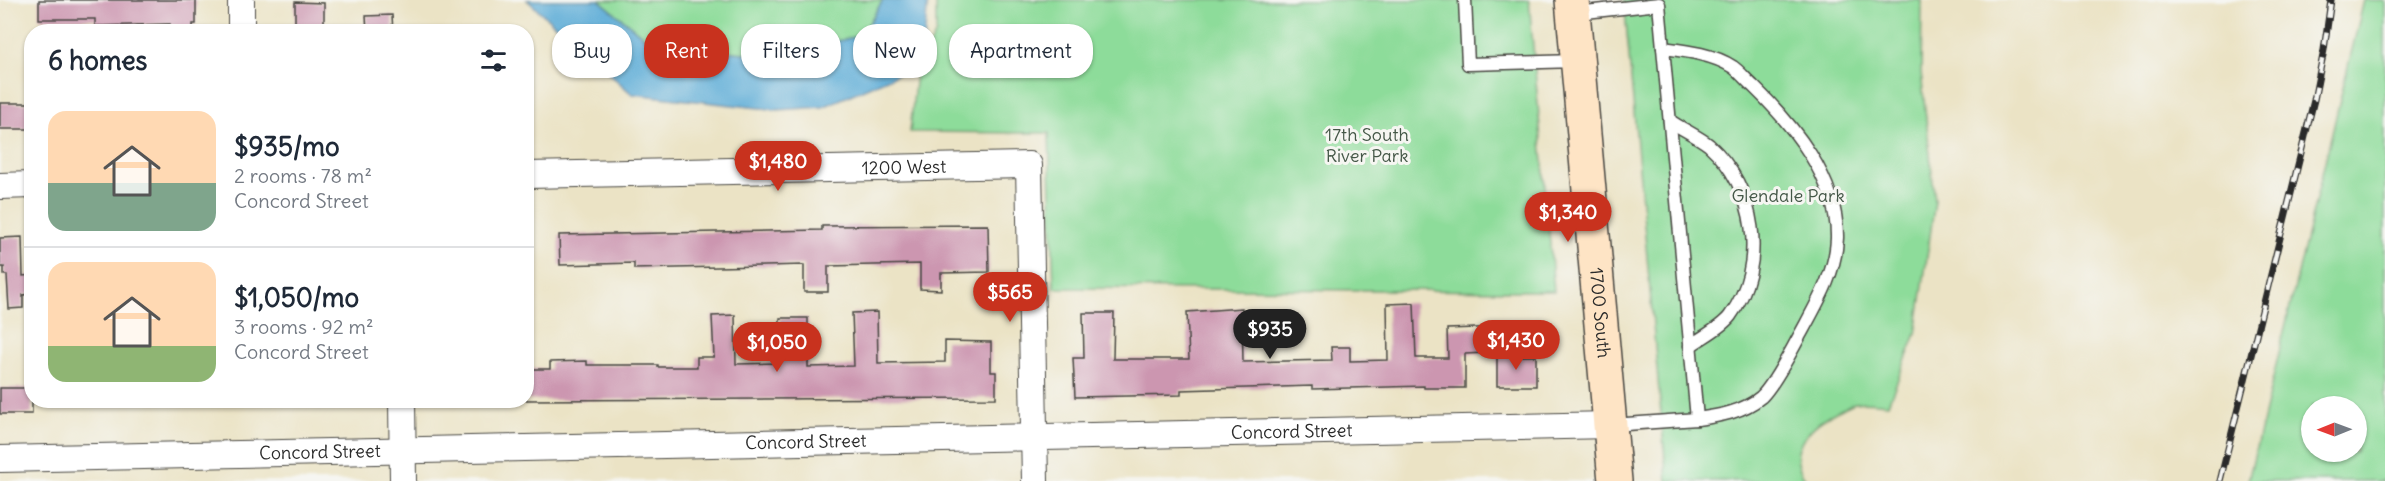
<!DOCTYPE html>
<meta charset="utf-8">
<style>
:root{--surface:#fff;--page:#f2f2f3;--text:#1f2937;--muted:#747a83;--line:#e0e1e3;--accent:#c8321e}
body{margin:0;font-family:Delius,sans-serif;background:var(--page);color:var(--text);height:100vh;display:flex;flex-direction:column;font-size:22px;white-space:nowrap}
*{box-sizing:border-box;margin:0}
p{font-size:20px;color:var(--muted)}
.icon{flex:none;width:33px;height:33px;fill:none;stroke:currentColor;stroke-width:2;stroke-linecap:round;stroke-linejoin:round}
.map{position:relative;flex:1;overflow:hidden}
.details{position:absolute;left:24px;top:24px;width:510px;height:384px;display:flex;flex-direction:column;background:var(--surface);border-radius:24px;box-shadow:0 2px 4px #0004}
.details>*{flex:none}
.hud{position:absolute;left:552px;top:24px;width:570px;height:54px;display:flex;gap:12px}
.needle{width:39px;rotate:269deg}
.buttons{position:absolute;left:2301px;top:396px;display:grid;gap:12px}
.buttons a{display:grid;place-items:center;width:66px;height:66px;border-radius:50%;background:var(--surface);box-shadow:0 2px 4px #0004;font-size:30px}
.price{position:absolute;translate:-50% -51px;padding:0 14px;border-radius:21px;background:var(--accent);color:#fff;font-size:20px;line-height:39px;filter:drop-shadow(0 2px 3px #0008)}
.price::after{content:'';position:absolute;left:50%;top:36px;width:18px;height:14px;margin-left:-9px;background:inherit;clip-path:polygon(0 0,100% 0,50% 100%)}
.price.active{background:#222;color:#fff}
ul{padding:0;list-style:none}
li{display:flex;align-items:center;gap:18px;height:150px;padding:0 24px}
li+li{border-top:2px solid var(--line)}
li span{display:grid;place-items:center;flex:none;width:168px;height:120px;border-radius:18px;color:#555}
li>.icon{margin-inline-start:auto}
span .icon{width:72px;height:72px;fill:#fffc;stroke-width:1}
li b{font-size:26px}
h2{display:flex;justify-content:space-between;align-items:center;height:72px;padding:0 24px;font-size:26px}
.pill{padding:0 21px;border-radius:24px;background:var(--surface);box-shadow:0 2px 4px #0004;font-size:21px;line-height:54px}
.pill.active{background:var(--accent);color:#fff}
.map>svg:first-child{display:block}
</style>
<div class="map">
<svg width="2385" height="481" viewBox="0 0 2385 481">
<rect width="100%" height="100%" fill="#f6f6f2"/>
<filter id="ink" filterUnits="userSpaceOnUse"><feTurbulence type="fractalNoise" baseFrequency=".0167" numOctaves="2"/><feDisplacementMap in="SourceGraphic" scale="12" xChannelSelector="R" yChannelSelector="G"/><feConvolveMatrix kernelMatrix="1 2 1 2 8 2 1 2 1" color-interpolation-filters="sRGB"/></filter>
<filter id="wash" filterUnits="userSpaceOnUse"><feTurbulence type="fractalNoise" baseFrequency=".008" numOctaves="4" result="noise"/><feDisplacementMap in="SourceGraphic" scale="24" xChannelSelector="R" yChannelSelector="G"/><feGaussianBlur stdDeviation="1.35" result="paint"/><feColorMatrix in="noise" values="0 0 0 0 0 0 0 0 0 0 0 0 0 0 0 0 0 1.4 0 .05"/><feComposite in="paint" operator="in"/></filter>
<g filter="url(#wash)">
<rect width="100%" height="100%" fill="#ebe3c5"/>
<g fill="#8ddc9a" stroke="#5c8462" stroke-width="1.5" fill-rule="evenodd">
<polygon points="599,0 883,0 862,35 778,56 654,45"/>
<polygon points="936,0 1529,0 1554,291 1054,288 1049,133 910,132 916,72 936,33"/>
<path d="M 1624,0 L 1922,0 L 1921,72 L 1935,201 L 1916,334 L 1888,404 C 1878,403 1865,401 1855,403 C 1851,404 1846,407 1842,409 C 1814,422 1781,449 1807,481 L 1667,481 Z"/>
<path d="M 2364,0 L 2385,0 L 2385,481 L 2248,481 ZM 2312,406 L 2356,406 L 2356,452 L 2312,452 Z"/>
</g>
<polygon fill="#5cacd7" stroke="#446c81" stroke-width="1.5" points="527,0 599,0 654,45 778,56 862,35 883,0 928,0 924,41 901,73 823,107 777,110 632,94"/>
<g id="blocks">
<g fill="#cc96b0">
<polygon points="39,0 196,0 196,24 193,24 193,32 170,32 170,24 95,26 95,19 39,19"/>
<polygon points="295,2 324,3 324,32 295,32"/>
<polygon points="392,15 393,32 367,32 366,16"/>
<rect x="0" y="103" width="32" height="26"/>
<polygon points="988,225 989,272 941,273 941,290 920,289 920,264 828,266 828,292 804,292 804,265 634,269 634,263 560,265 559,235 822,230 822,226"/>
<polygon points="22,237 23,276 32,275 32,294 23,295 23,308 9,309 7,275 4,275 4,267 0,267 0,238"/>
<polygon points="1414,303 1416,358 1448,358 1447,329 1505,327 1506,352 1465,354 1465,388 1424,388 1424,386 1312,389 1312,386 1181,390 1181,395 1075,397 1073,358 1084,358 1083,313 1114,313 1113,359 1189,359 1187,312 1242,308 1243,362 1332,360 1331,347 1350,347 1350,361 1388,360 1387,304"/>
<polygon points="877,312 878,363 945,362 945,341 991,342 991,372 996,372 996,398 526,400 526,369 550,369 550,362 587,361 587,365 658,365 658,367 697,367 697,357 714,357 712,316 735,315 736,364 779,363 780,318 808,318 808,367 854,366 852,313"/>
<rect x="1497" y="356" width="39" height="30"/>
<rect x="0" y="388" width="32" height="26"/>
</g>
</g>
</g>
<g filter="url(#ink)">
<use href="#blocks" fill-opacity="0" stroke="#484742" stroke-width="1.5"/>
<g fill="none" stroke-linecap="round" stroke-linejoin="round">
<g stroke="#484742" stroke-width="15">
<g id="lane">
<polyline points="1465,0 1468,64 1576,61"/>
<polyline points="1576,13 1659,4 1697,419 1612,425"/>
<path d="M 1663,48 C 1686,51 1713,54 1733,67 C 1740,72 1746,80 1753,86 C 1793,125 1838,179 1837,238 C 1836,273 1816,305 1800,335 C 1792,350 1773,386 1761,397 C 1743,412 1719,416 1697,419"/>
<path d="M 1670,121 C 1682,129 1697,136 1709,145 C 1756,187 1768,265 1730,316 C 1721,328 1702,337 1690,346"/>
</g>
</g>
<g stroke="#484742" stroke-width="28">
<g id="street">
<polyline points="241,0 241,32"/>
<path id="s1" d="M 526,175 L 1029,165 L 1035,481"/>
<polyline points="0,186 32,185"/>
<polyline points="402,400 403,481"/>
<path id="s2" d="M 0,459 L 1610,425"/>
</g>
</g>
<g stroke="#484742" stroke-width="36">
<g id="secondary">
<path id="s3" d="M 1572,0 L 1615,481"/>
</g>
</g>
<use href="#lane" stroke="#fff" stroke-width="12"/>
<use href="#street" stroke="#fff" stroke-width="26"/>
<use href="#secondary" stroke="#fee4c5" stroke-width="33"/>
<g stroke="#2b2b2b" stroke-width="7">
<polyline id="rail" points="2220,481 2314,100 2324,50 2331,0"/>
</g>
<use href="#rail" stroke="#f6f6f2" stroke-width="4.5" stroke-dasharray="14" stroke-linecap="butt"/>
</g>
</g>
<g text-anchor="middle" stroke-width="6" stroke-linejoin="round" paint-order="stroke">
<g font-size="18" fill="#445747" stroke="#f6f6f2">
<text x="1367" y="141">17th South<tspan x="1367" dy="21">River Park</tspan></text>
<text x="1788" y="202">Glendale Park</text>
</g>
<g font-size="18" fill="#2b2b2b" stroke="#f6f6f2">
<text dy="6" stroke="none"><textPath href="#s1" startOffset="378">1200 West</textPath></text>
<text dy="6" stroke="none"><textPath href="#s3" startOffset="314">1700 South</textPath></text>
<text dy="6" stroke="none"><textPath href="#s2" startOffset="1292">Concord Street</textPath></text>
<text dy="6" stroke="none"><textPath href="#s2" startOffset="806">Concord Street</textPath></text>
<text dy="6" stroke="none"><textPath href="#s2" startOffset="320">Concord Street</textPath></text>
</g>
</g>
</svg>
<div class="buttons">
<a><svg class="needle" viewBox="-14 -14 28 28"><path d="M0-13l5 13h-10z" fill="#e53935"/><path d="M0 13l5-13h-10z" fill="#747a83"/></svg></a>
</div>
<b class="price" style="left:778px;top:192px">$1,480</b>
<b class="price" style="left:1568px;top:243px">$1,340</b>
<b class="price" style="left:1010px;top:323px">$565</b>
<b class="price active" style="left:1270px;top:360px">$935</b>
<b class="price" style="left:1516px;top:371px">$1,430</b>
<b class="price" style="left:777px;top:373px">$1,050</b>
<div class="hud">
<a class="pill">Buy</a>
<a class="pill active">Rent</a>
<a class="pill">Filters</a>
<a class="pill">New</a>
<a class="pill">Apartment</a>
</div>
<section class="details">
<h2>6 homes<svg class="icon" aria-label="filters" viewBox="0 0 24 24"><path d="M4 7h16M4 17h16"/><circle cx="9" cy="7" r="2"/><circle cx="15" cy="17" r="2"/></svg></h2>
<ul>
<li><span style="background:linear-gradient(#ffd9b3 60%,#7fa58c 0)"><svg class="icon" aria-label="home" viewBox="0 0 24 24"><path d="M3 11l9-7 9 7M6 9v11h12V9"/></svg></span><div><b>$935/mo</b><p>2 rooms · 78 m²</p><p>Concord Street</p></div></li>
<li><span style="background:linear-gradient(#ffd9b3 70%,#8fb573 0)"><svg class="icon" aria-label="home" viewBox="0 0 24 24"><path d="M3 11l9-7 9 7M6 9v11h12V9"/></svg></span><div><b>$1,050/mo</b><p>3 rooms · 92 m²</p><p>Concord Street</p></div></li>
</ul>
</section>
</div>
